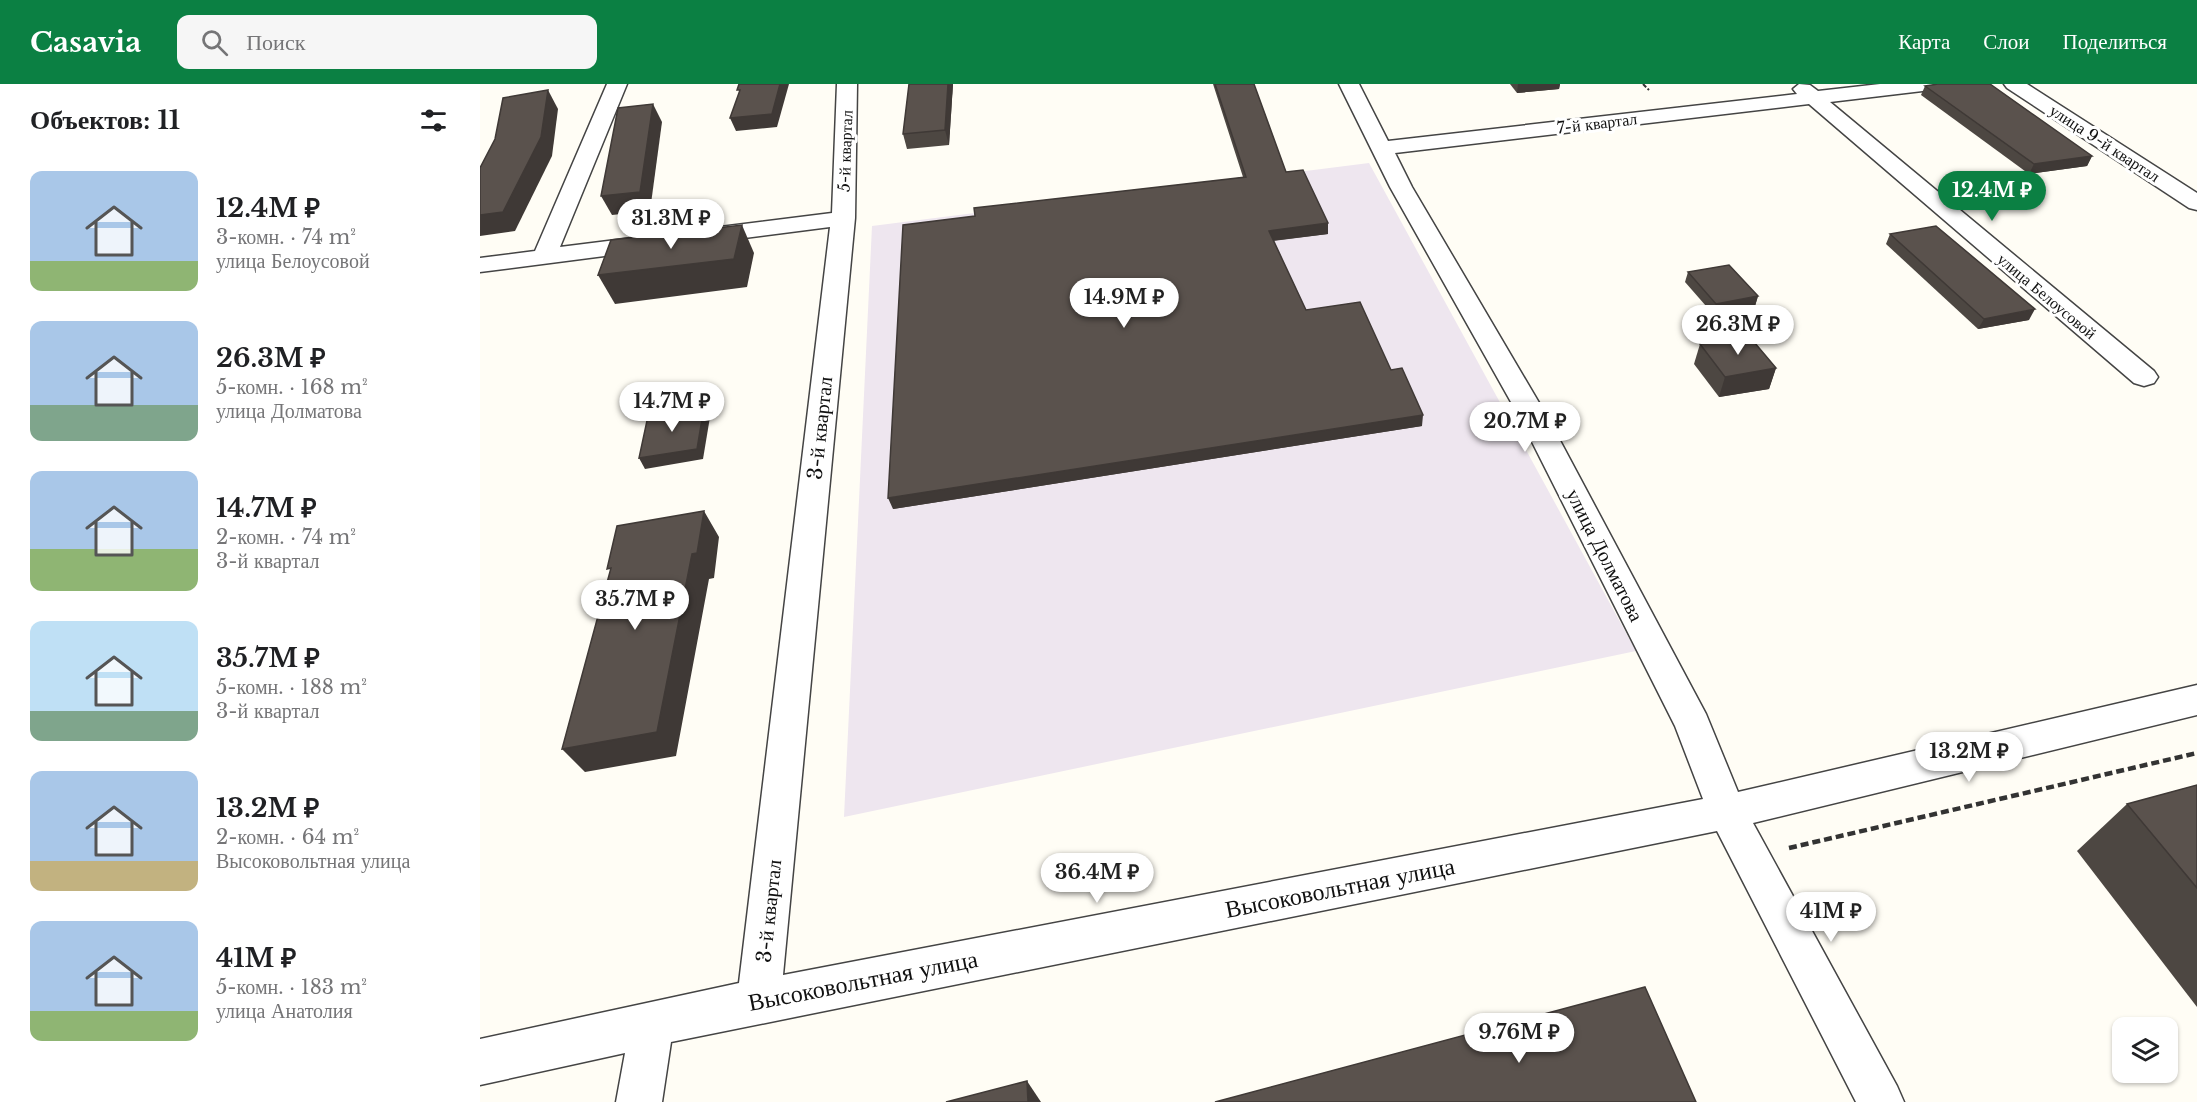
<!DOCTYPE html>
<html lang="ru">
<meta charset="utf-8">
<style>
:root{--surface:#fff;--page:#f6f6f6;--text:#202124;--muted:#757577;--accent:#0b8043}
body{margin:0;font-family:"Libre Baskerville",serif;background:var(--page);color:var(--text);height:100vh;display:flex;flex-direction:column;font-size:22px;white-space:nowrap}
*{box-sizing:border-box;margin:0}
p{font-size:20px;color:var(--muted)}
.icon{flex:none;width:33px;height:33px;fill:none;stroke:currentColor;stroke-width:2;stroke-linecap:round;stroke-linejoin:round}
.map{position:relative;flex:1;overflow:hidden}
.panel{display:flex;flex-direction:column;background:var(--surface);width:480px}
.panel>*{flex:none}
.fabs{position:absolute;left:1632px;top:933px;display:grid;gap:12px}
.fabs a{display:grid;place-items:center;width:66px;height:66px;border-radius:12px;background:var(--surface);box-shadow:0 2px 4px #0004;font-size:30px}
.price{position:absolute;translate:-50% -51px;padding:0 14px;border-radius:21px;background:#fff;color:#222;font-size:20px;line-height:39px;filter:drop-shadow(0 2px 3px #0008)}
.price::after{content:'';position:absolute;left:50%;top:36px;width:18px;height:14px;margin-left:-9px;background:inherit;clip-path:polygon(0 0,100% 0,50% 100%)}
.price.active{background:var(--accent);color:#fff}
ul{padding:0;list-style:none}
li{display:flex;align-items:center;gap:18px;height:150px;padding:0 30px}
li span{display:grid;place-items:center;flex:none;width:168px;height:120px;border-radius:12px;color:#555}
li>.icon{margin-inline-start:auto}
span .icon{width:72px;height:72px;fill:#fffc;stroke-width:1}
li b{font-size:26px}
h2{display:flex;justify-content:space-between;align-items:center;height:72px;padding:0 30px;font-size:26px}
header{display:flex;align-items:center;gap:36px;box-sizing:border-box;height:84px;padding:0 30px;background:var(--accent);color:#fff}
header strong{font-size:28px}
nav{display:flex;gap:33px;margin-inline-start:auto;font-size:21px}
.search{width:420px;height:54px;background:var(--page);display:flex;align-items:center;gap:15px;box-sizing:border-box;padding:0 21px;border-radius:12px;color:var(--muted);font-size:22px}
main{display:flex;flex:1;min-height:0}
.map>svg:first-child{display:block}
</style>
<header>
<strong>Casavia</strong>
<div class="search"><svg class="icon" aria-label="search" viewBox="0 0 24 24"><circle cx="10" cy="10" r="6"/><path d="M15 15l6 6"/></svg>Поиск</div>
<nav><a>Карта</a><a>Слои</a><a>Поделиться</a></nav>
</header>
<main>
<section class="panel">
<h2>Объектов: 11<svg class="icon" aria-label="filters" viewBox="0 0 24 24"><path d="M4 7h16M4 17h16"/><circle cx="9" cy="7" r="2"/><circle cx="15" cy="17" r="2"/></svg></h2>
<ul>
<li><span style="background:linear-gradient(#a9c7e8 75%,#8fb573 0)"><svg class="icon" aria-label="home" viewBox="0 0 24 24"><path d="M3 11l9-7 9 7M6 9v11h12V9"/></svg></span><div><b>12.4M ₽</b><p>3-комн. · 74 m²</p><p>улица Белоусовой</p></div></li>
<li><span style="background:linear-gradient(#a9c7e8 70%,#7fa58c 0)"><svg class="icon" aria-label="home" viewBox="0 0 24 24"><path d="M3 11l9-7 9 7M6 9v11h12V9"/></svg></span><div><b>26.3M ₽</b><p>5-комн. · 168 m²</p><p>улица Долматова</p></div></li>
<li><span style="background:linear-gradient(#a9c7e8 65%,#8fb573 0)"><svg class="icon" aria-label="home" viewBox="0 0 24 24"><path d="M3 11l9-7 9 7M6 9v11h12V9"/></svg></span><div><b>14.7M ₽</b><p>2-комн. · 74 m²</p><p>3-й квартал</p></div></li>
<li><span style="background:linear-gradient(#bfe0f5 75%,#7fa58c 0)"><svg class="icon" aria-label="home" viewBox="0 0 24 24"><path d="M3 11l9-7 9 7M6 9v11h12V9"/></svg></span><div><b>35.7M ₽</b><p>5-комн. · 188 m²</p><p>3-й квартал</p></div></li>
<li><span style="background:linear-gradient(#a9c7e8 75%,#c2b280 0)"><svg class="icon" aria-label="home" viewBox="0 0 24 24"><path d="M3 11l9-7 9 7M6 9v11h12V9"/></svg></span><div><b>13.2M ₽</b><p>2-комн. · 64 m²</p><p>Высоковольтная улица</p></div></li>
<li><span style="background:linear-gradient(#a9c7e8 75%,#8fb573 0)"><svg class="icon" aria-label="home" viewBox="0 0 24 24"><path d="M3 11l9-7 9 7M6 9v11h12V9"/></svg></span><div><b>41M ₽</b><p>5-комн. · 183 m²</p><p>улица Анатолия</p></div></li>
</ul>
</section>
<div class="map">
<svg width="1717" height="1018" viewBox="0 0 1717 1018">
<rect width="100%" height="100%" fill="#fffdf5"/>
<polygon fill="#eee6ef" points="889,79 1156,567 364,733 392,142"/>
<g fill="none" stroke-linecap="round" stroke-linejoin="round">
<g stroke="#444" stroke-width="3">
<g id="minor">
<polygon points="127,0 147,0 80,163 352,129 357,0 377,0 375,134 303,891 1223,715 1195,642 1040,334 910,103 859,0 879,0 908,57 1317,10 1313,5 1319,0 1330,1 1338,7 1400,0 1461,0 1458,4 1451,6 1350,18 1674,287 1678,293 1674,299 1664,302 1654,299 1329,20 915,69 932,103 1068,334 1226,630 1258,708 1717,601 1717,631 1273,739 1417,1002 1424,1018 1376,1018 1237,747 191,958 182,1018 136,1018 145,969 0,1001 0,955 259,899 350,143 0,188 0,174 55,167"/>
<polygon points="1524,0 1547,0 1717,109 1717,126 1709,124 1527,4"/>
</g>
</g>
<polyline stroke="#333" stroke-width="2" stroke-dasharray="4.5 2" stroke-linecap="butt" points="1163,0 1169,6"/>
<polyline stroke="#333" stroke-width="4.5" stroke-dasharray="8 4" stroke-linecap="butt" points="1309,764 1717,669"/>
<use href="#minor" fill="#fff" fill-rule="evenodd"/>
</g>
<g fill="#4d4742">
<polygon points="429,0 473,0 469,61 427,65 423,50"/>
<polygon points="733,0 774,0 806,88 848,139 848,150 793,157 826,226 911,286 942,342 413,425 495,132 763,93"/>
<polygon points="1030,0 1080,0 1079,5 1037,9"/>
<polygon points="1445,2 1612,72 1607,82 1549,90 1441,11"/>
<polygon points="1410,150 1549,236 1498,245 1406,160"/>
<polygon points="1208,188 1278,212 1275,222 1233,230 1205,198"/>
<polygon points="1220,260 1296,284 1289,305 1239,313 1214,280"/>
<polygon points="1717,701 1717,923 1597,767 1647,720"/>
</g>
<g fill="#3f3936">
<polygon points="300,0 309,0 297,43 256,47 250,34"/>
<polygon points="468,0 473,0 469,61 465,46"/>
<polygon points="1038,0 1080,0 1079,5 1037,9"/>
<polygon points="68,6 78,25 72,72 35,147 0,152 0,131"/>
<polygon points="173,20 182,38 170,127 132,131 121,112"/>
<polygon points="1612,72 1607,82 1549,90 1554,80"/>
<polygon points="848,139 848,150 789,157 789,147"/>
<polygon points="262,141 274,169 267,203 135,220 118,191"/>
<polygon points="1278,212 1275,222 1233,230 1236,220"/>
<polygon points="1555,225 1549,236 1498,245 1504,235"/>
<polygon points="1296,284 1289,305 1239,313 1245,293"/>
<polygon points="224,323 230,333 223,375 165,385 159,374"/>
<polygon points="943,331 942,342 413,425 408,414"/>
<polygon points="224,427 239,453 234,494 229,495 196,672 105,688 82,665 212,470"/>
<polygon points="547,997 561,1018 548,1018"/>
</g>
<g fill="#5a524d" stroke="#3f3936" stroke-width="1.5">
<polygon points="259,0 300,0 292,30 250,34 260,6 257,6"/>
<polygon points="429,0 468,0 465,46 423,50"/>
<polygon points="735,0 774,0 806,88 823,86 848,139 789,147 826,226 880,218 911,286 922,284 943,331 408,414 423,141 495,132 494,124 766,93"/>
<polygon points="1458,0 1510,0 1612,72 1554,80 1445,2"/>
<polygon points="68,6 61,53 23,128 0,131 0,84 15,55 23,14"/>
<polygon points="173,20 160,108 121,112 138,24"/>
<polygon points="262,141 254,175 118,191 131,156"/>
<polygon points="1456,142 1555,225 1504,235 1410,150"/>
<polygon points="1249,181 1278,212 1236,220 1208,188"/>
<polygon points="1269,252 1296,284 1245,293 1220,260"/>
<polygon points="224,323 217,365 159,374 168,332"/>
<polygon points="224,427 217,469 212,470 177,648 82,665 131,484 127,485 137,442"/>
<polygon points="1717,701 1717,804 1647,720"/>
<polygon points="1165,903 1216,1018 735,1018"/>
<polygon points="547,997 548,1018 466,1018"/>
</g>
<g text-anchor="middle" stroke-width="6" stroke-linejoin="round" paint-order="stroke">
<g font-size="16" fill="#111" stroke="#fff">
<text transform="translate(1117 39) rotate(-7)" y="6">7-й квартал</text>
<text transform="translate(1625 59) rotate(33)" y="6">улица 9-й квартал</text>
<text transform="translate(365 67) rotate(-88)" y="6">5-й квартал</text>
<text transform="translate(1567 212) rotate(40)" y="6">улица Белоусовой</text>
</g>
<g font-size="20" fill="#111" stroke="#fff">
<text transform="translate(340 344) rotate(-84)" y="7">3-й квартал</text>
<text transform="translate(1125 471) rotate(63)" y="7">улица Долматова</text>
<text transform="translate(289 827) rotate(-84)" y="7">3-й квартал</text>
</g>
<g font-size="24" fill="#111" stroke="#fff">
<text transform="translate(860 804) rotate(-11)" y="8">Высоковольтная улица</text>
<text transform="translate(383 897) rotate(-11)" y="8">Высоковольтная улица</text>
</g>
</g>
</svg>
<div class="fabs">
<a><svg class="icon" aria-label="layers" viewBox="0 0 24 24"><path d="M12 4l9 5-9 5-9-5zM3 14l9 5 9-5"/></svg></a>
</div>
<b class="price active" style="left:1512px;top:138px">12.4M ₽</b>
<b class="price" style="left:191px;top:166px">31.3M ₽</b>
<b class="price" style="left:644px;top:245px">14.9M ₽</b>
<b class="price" style="left:1258px;top:272px">26.3M ₽</b>
<b class="price" style="left:192px;top:349px">14.7M ₽</b>
<b class="price" style="left:1045px;top:369px">20.7M ₽</b>
<b class="price" style="left:155px;top:547px">35.7M ₽</b>
<b class="price" style="left:1489px;top:699px">13.2M ₽</b>
<b class="price" style="left:617px;top:820px">36.4M ₽</b>
<b class="price" style="left:1351px;top:859px">41M ₽</b>
<b class="price" style="left:1039px;top:980px">9.76M ₽</b>
</div>
</main>
